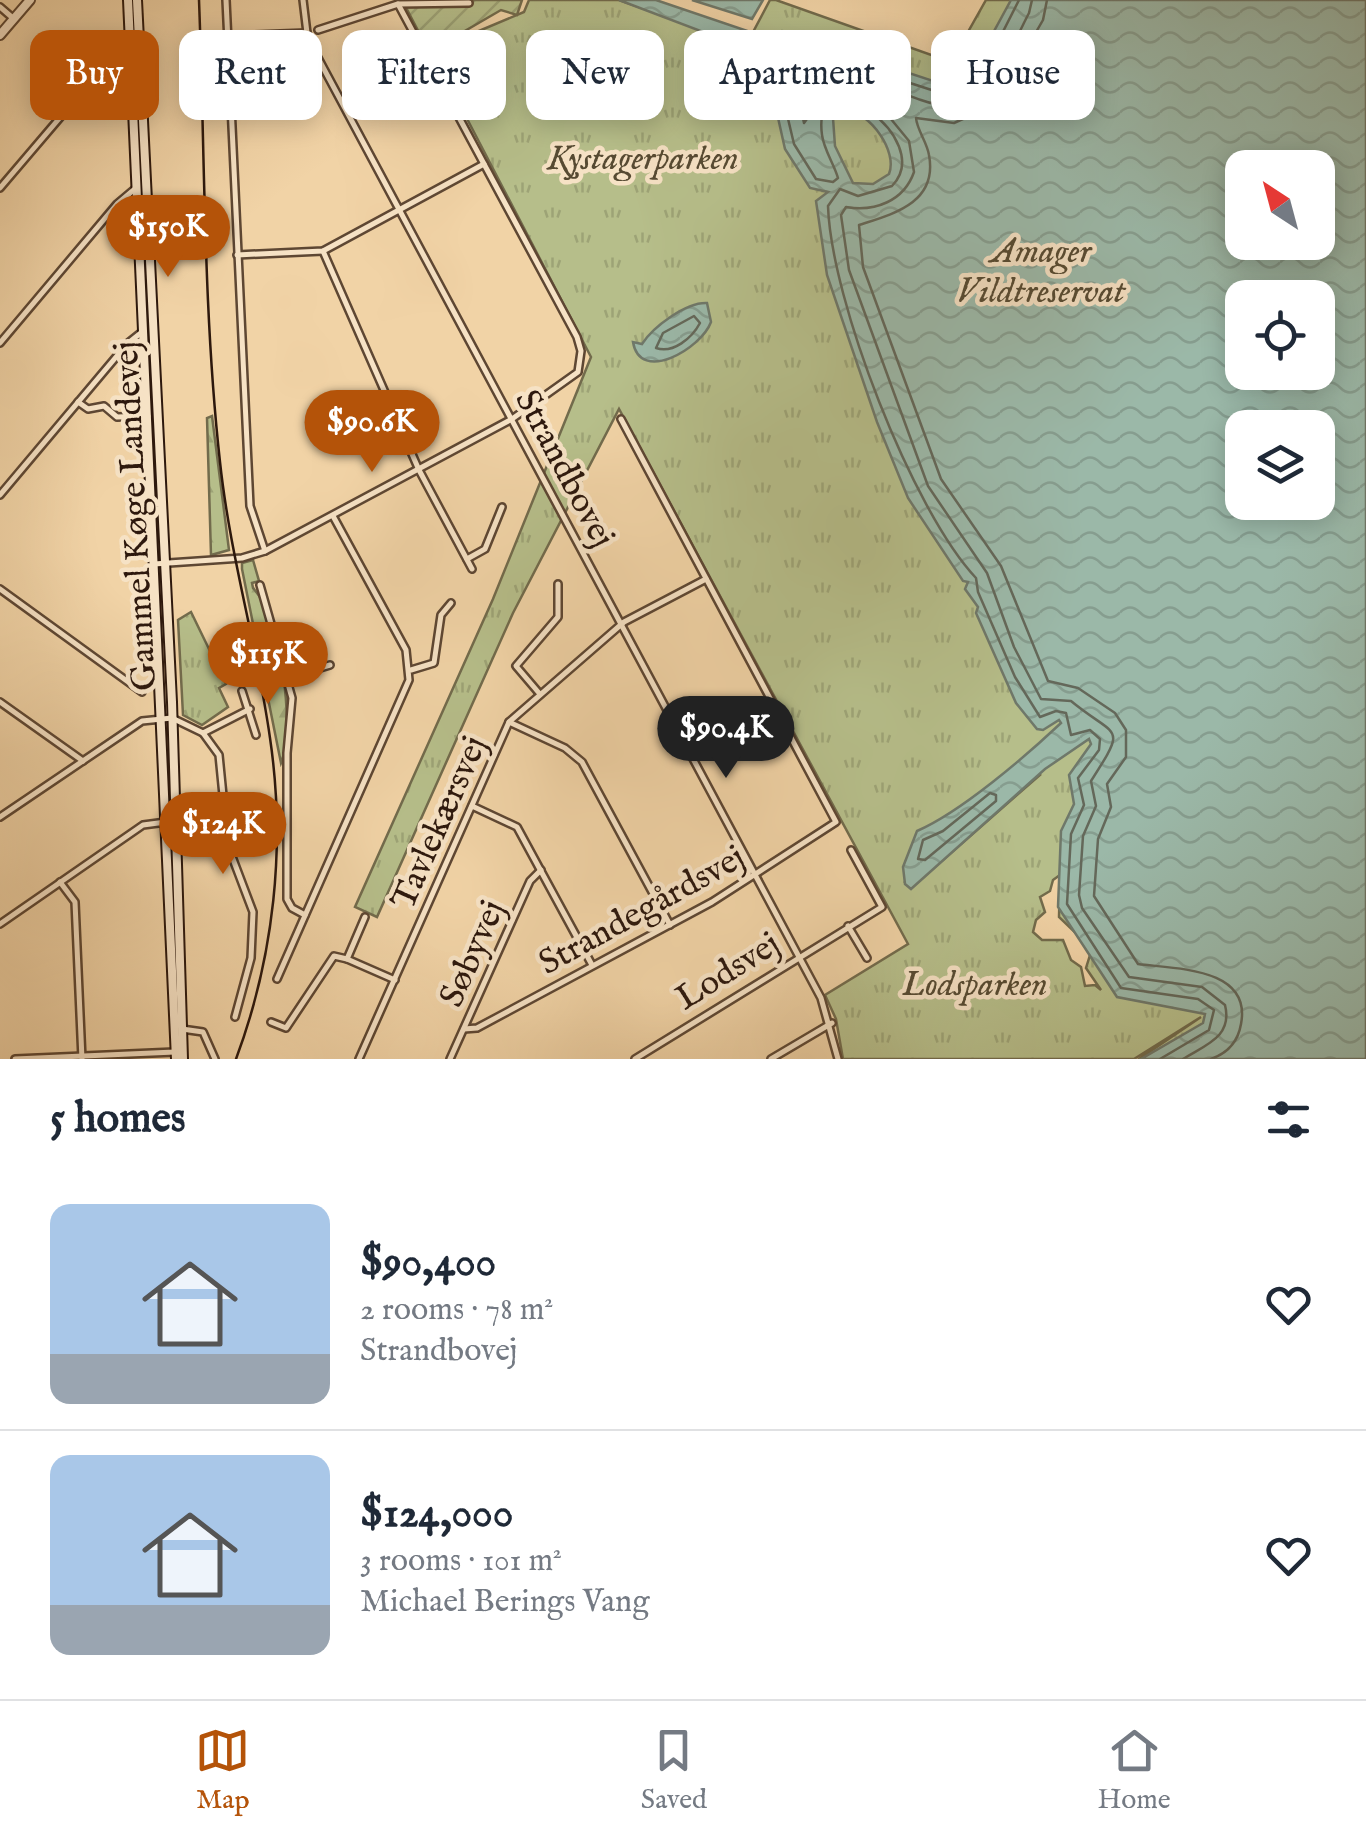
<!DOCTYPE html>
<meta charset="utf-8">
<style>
:root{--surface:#fff;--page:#f2f2f3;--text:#1f2937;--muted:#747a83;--line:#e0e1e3;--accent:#b45309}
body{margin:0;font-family:"IM FELL English",serif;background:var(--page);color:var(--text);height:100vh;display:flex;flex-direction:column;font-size:38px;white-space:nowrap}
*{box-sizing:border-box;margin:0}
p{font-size:32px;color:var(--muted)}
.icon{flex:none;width:55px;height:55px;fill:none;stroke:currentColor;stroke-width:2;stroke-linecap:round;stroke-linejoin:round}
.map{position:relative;height:1059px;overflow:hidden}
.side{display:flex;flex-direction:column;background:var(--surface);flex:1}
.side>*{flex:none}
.top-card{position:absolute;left:30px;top:30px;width:1308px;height:90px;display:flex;gap:20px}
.needle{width:65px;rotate:324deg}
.buttons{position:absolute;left:1225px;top:150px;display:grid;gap:20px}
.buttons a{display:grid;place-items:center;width:110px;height:110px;border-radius:20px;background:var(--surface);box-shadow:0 5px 25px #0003;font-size:50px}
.price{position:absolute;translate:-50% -85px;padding:0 22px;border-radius:35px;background:var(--accent);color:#fff;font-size:32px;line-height:65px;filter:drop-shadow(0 2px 5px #0008)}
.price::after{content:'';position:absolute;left:50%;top:60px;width:30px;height:22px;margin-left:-15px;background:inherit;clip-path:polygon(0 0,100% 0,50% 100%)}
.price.active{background:#222;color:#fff}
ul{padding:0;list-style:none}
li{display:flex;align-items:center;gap:30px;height:250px;padding:0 50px}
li+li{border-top:2px solid var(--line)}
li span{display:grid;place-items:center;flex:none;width:280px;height:200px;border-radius:20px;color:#555}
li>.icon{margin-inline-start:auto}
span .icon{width:120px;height:120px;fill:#fffc;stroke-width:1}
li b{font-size:42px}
h2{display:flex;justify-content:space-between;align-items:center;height:120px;padding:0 50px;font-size:42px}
.pill{padding:0 35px;border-radius:20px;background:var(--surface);box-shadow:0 5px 25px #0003;font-size:35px;line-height:90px}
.pill.active{background:var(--accent);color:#fff}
.dock{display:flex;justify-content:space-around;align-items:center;height:140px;border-top:2px solid var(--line);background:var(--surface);font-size:28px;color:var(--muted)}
.dock a{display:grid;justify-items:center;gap:5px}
.dock .active{color:var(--accent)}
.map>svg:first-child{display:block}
</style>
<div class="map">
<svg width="1366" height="1059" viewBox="0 0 1366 1059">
<defs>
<pattern id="forest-firs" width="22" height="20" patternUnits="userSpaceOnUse" patternTransform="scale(2.5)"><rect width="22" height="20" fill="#b6be8a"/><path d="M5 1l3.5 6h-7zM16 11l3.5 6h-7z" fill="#9da376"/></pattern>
<pattern id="park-tufts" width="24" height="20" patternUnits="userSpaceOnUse" patternTransform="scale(2.5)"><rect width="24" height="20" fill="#b6be8a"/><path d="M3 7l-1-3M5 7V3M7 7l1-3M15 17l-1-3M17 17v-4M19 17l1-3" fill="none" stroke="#9da376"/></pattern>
<pattern id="garden-furrows" width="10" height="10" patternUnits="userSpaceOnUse" patternTransform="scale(2.5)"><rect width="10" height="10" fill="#b6be8a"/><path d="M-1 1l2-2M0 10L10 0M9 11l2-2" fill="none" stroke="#9da376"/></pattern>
<pattern id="water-waves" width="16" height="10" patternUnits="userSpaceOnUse" patternTransform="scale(2.5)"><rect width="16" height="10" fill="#9bb8a8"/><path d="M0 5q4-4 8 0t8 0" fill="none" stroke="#869d8f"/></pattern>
</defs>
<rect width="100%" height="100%" fill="#f1d3a6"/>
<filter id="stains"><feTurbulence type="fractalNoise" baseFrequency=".002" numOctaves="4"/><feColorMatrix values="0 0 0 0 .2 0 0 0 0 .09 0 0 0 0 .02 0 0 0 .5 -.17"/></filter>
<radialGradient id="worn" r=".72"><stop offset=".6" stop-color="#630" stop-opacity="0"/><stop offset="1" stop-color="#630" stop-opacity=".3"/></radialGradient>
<g fill="url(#forest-firs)" stroke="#726b4c" stroke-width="2.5">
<polygon points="212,416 229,550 211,555 207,418"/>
<path d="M 253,560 L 259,581 L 252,583 L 253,588 C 280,615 296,727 281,763 L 242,569 L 242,563 Z"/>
</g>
<g fill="url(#park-tufts)" stroke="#726b4c" stroke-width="2.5" fill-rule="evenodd">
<path d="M 529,0 L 619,0 L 752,47 L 757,36 L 752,34 L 770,0 L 776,0 L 951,62 L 986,0 L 1366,0 L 1366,1059 L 1139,1059 L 1201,1017 L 1134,1059 L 843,1059 L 836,1019 L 825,995 L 908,944 L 619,409 L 513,613 L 377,917 L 355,907 L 493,599 L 591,357 L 451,88 L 483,69 L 467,36 L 524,12 ZM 1242,168 L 1318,168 L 1318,242 L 1242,242 ZM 1242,298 L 1318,298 L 1318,372 L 1242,372 ZM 1242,428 L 1318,428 L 1318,502 L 1242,502 ZM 1041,774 L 911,888 L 905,882 ZM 1060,875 L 1059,917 L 1082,939 L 1090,955 L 1086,968 L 1101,990 L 1095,985 L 1085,986 L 1081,967 L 1071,960 L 1063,940 L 1042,940 L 1033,932 L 1036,920 L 1045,912 L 1040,897 L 1050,891 L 1053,880 Z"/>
<polygon points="191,612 226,684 219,688 228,707 202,725 183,715 178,620"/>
</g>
<polygon fill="url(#garden-furrows)" stroke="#726b4c" stroke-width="2.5" points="402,0 522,0 517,15 501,10 458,35 476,69 447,86"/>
<g fill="url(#water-waves)" stroke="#6f786a" stroke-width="2.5" fill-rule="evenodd">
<path d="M 619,0 L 656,0 L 759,35 L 782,31 L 948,86 L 969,77 L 1011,0 L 1366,0 L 1366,1059 L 1141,1059 L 1203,1023 L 1205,1014 L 1117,997 L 1058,907 L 1061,831 L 1074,804 L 1069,775 L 1091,744 L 1089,739 L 1045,769 L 911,889 L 905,884 L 903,867 L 917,831 C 961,812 1026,756 1061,723 L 1059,720 L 1043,730 L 1037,729 L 1016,703 L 976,613 L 978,607 L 965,589 L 968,582 L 963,581 L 908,498 L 877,422 L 827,275 L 816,201 L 828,192 L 810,188 L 785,149 L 764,55 ZM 847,110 C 870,113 898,151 889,174 L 873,184 L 853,183 L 835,146 L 833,118 ZM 1242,168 L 1318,168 L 1318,242 L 1242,242 ZM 1242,298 L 1318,298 L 1318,372 L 1242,372 ZM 1242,428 L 1318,428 L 1318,502 L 1242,502 Z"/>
<polygon points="692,0 763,0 752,19"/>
<path d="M 707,303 L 711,322 C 701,349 640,384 633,342 L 642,344 C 653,327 686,302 707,303 Z"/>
</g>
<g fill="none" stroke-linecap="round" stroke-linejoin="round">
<g stroke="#64685a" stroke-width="2.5">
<path d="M 1019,0 L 977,83 L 950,96 L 781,41 L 773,41 L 771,47 L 794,144 L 816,179 L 833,182 L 838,178 C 834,164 824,150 822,135 C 811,52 938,139 892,186 L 858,196 L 840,189 L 828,206 C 831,300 912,510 976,578 L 978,592 L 1015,677 L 1040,717 L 1056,711 L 1066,713 L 1071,735 L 1090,730 L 1100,739 L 1099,750 L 1078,778 L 1084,805 L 1071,834 L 1067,904 L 1121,988 L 1198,999 L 1214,1010 L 1209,1030 L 1160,1059"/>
<path d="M 1032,0 L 1029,13 C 1003,62 988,124 921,100 C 905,95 884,84 868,85 L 868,91 L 909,141 L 914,172 C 904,201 875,212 846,207 L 841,215 L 849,270 L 928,486 L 987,573 L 1014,647 L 1041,699 L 1071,701 C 1117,739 1128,723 1091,781 L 1096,806 L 1083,836 L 1079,895 L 1082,908 L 1129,977 L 1202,987 L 1225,1005 C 1233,1037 1205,1045 1183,1059"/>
<path d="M 1047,0 L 1043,20 L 994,105 L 954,123 L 916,118 C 917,130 927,142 929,155 C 938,203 893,214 859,225 L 863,267 L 941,479 L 1001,566 L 1048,681 L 1078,688 L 1115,713 L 1126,730 L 1126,757 L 1107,784 L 1111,807 L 1098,839 L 1094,896 L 1138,964 C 1174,969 1252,967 1241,1024 C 1238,1042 1228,1053 1211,1059"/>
<polygon points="797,59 859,79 862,85 825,94 804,123 791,64"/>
<path d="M 694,316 L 700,323 C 692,338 673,354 656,348 L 663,333 Z"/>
<polygon points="990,793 996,795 996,801 925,860 918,859 923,840 943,831"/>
</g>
<g stroke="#5e4733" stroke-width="10">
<g id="minor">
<polyline points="226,0 250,506 265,551"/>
<polyline points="303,0 307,33 317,56 821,998 838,1059"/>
<polyline points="0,7 14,19"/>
<polyline points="318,30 398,4 469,3"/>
<polyline points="227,36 307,33"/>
<polyline points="0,188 115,53 130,47"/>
<polyline points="323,251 419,470 472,569"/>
<polyline points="237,255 323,251 484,164"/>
<polyline points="0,343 117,204 136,188"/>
<polyline points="78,402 88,409 104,406 117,417 148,416"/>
<polyline points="0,495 127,344 142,332"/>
<polyline points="467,559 485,549 502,507"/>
<polyline points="154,564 242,558 265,551 512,419 578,372 581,351 577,337 398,4"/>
<polyline points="260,585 292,698 287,753 287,899 292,908 305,915"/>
<polyline points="0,589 142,692"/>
<polyline points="411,670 434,663 441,615 451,603"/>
<polyline points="290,677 330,665"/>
<polyline points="242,691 256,735"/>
<polyline points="539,693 516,666 558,617 558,584"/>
<polyline points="0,702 83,761"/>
<polyline points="509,722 565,748 582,762 670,925"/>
<polyline points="203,733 219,755 228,846 253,912 251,958 235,1017"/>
<polyline points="472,806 517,827 592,965"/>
<polyline points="0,817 142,721 172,718 203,733 250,709"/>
<polyline points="60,882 75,902 82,1059"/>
<polyline points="365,917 347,959 395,980"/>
<polyline points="0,924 143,825 166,822"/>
<polyline points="848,926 867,958"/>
<polyline points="277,979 409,680 406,650 333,516"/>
<polyline points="271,1022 286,1028 334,956 347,959"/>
<polyline points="182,1029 203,1032 215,1059"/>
<polyline points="464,1029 477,1028 712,902 836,822 621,419"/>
<polyline points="15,1059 175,1052"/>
<polyline points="359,1059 509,722 624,622 706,579"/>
<polyline points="450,1059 530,881 541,870"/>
<polyline points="635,1059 882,907 851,850"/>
<polyline points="771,1059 832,1023"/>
</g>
</g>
<g stroke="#5e4733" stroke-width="12">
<polyline id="tertiary" points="0,35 30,0"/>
</g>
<g stroke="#2d180d" stroke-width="12">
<g id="secondary">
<polyline points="128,0 176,1059"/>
<polyline points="137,0 172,702 183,1059"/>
</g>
</g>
<use href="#minor" stroke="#f6e2c5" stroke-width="5"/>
<use href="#tertiary" stroke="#f6e2c5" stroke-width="8"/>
<use href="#secondary" stroke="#f6e2c5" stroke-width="8"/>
<path stroke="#2d180d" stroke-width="2.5" d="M 199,0 C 205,153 203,309 220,462 C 230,556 257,645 270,738 C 286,846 274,957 236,1059"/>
</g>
<g text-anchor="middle" stroke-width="9" stroke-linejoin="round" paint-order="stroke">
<g font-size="35" font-style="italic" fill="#564a32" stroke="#f6e2c5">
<text x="643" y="169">Kystagerparken</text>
<text x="1041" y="262">Amager<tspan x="1041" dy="40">Vildtreservat</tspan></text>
<text x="975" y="995">Lodsparken</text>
</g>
<g font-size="35" fill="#2d180d" stroke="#f6e2c5">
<text transform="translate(566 468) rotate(62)" y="12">Strandbovej</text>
<text transform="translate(134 516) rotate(-93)" y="12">Gammel Køge Landevej</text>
<text transform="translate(438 822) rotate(-66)" y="12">Tavlekærsvej</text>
<text transform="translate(641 909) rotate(-29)" y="12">Strandegårdsvej</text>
<text transform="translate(471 953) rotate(-66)" y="12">Søbyvej</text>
<text transform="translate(727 970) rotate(-32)" y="12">Lodsvej</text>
</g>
</g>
<rect width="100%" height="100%" filter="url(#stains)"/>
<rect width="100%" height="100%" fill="url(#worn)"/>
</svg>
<div class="buttons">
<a><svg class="needle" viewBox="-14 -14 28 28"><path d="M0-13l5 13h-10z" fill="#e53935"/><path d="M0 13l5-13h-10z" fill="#747a83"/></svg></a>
<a><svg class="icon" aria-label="locate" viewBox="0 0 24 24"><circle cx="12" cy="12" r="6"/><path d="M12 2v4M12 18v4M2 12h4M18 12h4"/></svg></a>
<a><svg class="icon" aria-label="layers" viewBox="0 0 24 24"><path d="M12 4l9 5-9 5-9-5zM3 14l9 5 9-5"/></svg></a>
</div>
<b class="price" style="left:168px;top:280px">$150K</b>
<b class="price" style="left:372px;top:475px">$90.6K</b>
<b class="price" style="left:268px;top:707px">$115K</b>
<b class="price active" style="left:726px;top:781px">$90.4K</b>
<b class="price" style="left:223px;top:877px">$124K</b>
<div class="top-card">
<a class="pill active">Buy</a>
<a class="pill">Rent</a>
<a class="pill">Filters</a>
<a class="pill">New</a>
<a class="pill">Apartment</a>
<a class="pill">House</a>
</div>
</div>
<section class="side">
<h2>5 homes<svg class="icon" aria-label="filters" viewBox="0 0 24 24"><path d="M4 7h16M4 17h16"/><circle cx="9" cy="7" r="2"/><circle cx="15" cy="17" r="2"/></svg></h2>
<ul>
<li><span style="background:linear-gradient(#a9c7e8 75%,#9aa5b1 0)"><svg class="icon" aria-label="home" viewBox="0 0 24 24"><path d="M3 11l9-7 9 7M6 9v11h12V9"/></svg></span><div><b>$90,400</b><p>2 rooms · 78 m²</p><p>Strandbovej</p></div><svg class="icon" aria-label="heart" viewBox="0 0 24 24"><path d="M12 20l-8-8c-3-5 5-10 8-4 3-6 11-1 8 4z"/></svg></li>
<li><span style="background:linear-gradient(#a9c7e8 75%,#9aa5b1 0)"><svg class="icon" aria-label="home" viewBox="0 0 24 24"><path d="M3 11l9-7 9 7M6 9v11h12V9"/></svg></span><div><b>$124,000</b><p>3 rooms · 101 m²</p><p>Michael Berings Vang</p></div><svg class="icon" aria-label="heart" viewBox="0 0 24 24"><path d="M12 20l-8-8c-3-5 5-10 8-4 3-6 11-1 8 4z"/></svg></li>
</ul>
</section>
<nav class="dock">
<a class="active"><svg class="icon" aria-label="map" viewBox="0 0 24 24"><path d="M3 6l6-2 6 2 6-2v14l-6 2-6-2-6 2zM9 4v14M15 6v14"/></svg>Map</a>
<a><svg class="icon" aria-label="saved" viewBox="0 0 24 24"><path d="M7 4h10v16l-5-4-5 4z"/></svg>Saved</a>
<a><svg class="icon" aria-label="home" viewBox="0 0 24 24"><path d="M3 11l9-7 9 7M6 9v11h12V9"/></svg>Home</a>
</nav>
